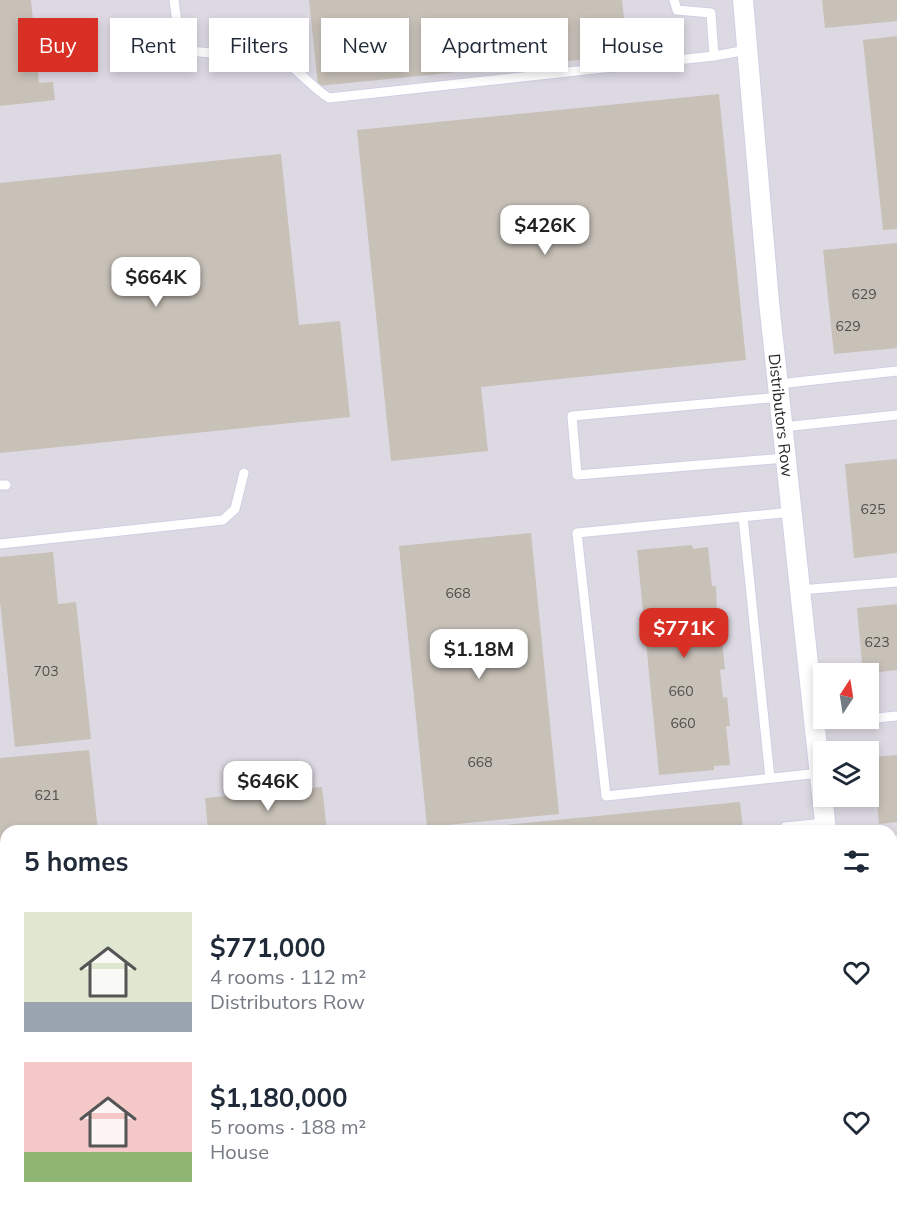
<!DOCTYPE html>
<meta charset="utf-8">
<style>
:root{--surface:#fff;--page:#f6f6f7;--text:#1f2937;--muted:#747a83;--accent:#d93025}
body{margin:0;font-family:Mulish,sans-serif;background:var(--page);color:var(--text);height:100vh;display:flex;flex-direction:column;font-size:22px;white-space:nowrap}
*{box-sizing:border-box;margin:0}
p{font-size:20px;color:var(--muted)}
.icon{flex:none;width:33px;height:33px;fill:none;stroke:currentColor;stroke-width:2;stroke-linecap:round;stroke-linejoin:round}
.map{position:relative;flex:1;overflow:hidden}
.panel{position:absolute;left:0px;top:825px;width:897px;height:386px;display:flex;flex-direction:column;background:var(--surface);border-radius:18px 18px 0 0;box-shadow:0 3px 9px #0003}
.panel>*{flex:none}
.hud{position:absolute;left:18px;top:18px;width:861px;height:54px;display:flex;gap:12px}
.needle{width:39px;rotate:12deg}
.tools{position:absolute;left:813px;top:663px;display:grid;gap:12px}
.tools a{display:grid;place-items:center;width:66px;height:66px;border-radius:0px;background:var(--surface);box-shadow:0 3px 9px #0003;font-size:30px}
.price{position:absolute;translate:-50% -51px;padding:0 14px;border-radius:12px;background:#fff;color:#222;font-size:20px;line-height:39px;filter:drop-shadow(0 2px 3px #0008)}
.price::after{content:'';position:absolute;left:50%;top:36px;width:18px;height:14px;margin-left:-9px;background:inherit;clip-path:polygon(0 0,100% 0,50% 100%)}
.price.selected{background:var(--accent);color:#fff}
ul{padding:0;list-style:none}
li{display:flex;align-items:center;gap:18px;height:150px;padding:0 24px}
li span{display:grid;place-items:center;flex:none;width:168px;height:120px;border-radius:0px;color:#555}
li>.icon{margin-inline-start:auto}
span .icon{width:72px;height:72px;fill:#fffc;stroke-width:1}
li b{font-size:26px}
h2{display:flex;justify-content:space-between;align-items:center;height:72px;padding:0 24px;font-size:26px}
.pill{padding:0 21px;border-radius:0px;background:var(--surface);box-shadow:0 3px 9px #0003;font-size:21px;line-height:54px}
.pill.selected{background:var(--accent);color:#fff}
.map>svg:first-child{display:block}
</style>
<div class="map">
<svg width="897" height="1210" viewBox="0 0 897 1210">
<rect width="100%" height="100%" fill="#ece4d8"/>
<path fill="#ddd9e3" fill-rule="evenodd" d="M 0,0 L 897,0 L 897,1210 L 0,1210 ZM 824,674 L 868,674 L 868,718 L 824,718 ZM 824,752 L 868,752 L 868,796 L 824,796 ZM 6,831 L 891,831 L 891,1204 L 6,1204 Z"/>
<g fill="#c7c1b8">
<polygon points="0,0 31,0 39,83 53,82 55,100 0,106"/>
<polygon points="309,0 622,0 628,55 318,86"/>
<polygon points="822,0 897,0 897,21 825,28"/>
<polygon points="897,36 897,229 883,230 863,40"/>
<polygon points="719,94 746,360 481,387 488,451 391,461 357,130"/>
<polygon points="281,154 299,325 340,321 350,417 0,453 0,183"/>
<polygon points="897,243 897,348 834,354 823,250"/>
<polygon points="897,459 897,553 854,558 845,464"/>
<polygon points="531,533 559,814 427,827 399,546"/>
<polygon points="692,545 693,549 708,547 712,586 716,586 718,642 722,642 725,669 720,670 723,698 727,697 730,726 726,726 730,765 714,766 714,770 659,775 637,550"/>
<polygon points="53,552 58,604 76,602 91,739 15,747 0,601 0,557"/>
<polygon points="897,604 897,670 863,674 857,608"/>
<polygon points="89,750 98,831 6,831 6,859 0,860 0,758"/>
<polygon points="897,755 897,822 879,824 872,757"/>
<polygon points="322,787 327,831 208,831 205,798"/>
<polygon points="740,802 743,831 466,831 466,829"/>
<polygon points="6,879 6,1115 0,1115 0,880"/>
<polygon points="897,1114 897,1172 891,1172 891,1115"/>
<polygon points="63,1204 99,1204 99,1210 23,1210"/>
<polygon points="118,1204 210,1204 211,1210 118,1210"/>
<polygon points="219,1204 300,1204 301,1210 220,1210"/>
<polygon points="304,1204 426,1204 427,1210 305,1210"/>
<polygon points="522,1204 616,1204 617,1210 523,1210"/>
<polygon points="741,1204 790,1204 790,1210 742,1210"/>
</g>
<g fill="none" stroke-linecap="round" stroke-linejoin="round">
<g stroke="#cdd0e3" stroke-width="11">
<g id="service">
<path d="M 174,0 L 180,46 L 187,51 L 274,58 C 296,64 309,86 329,98 L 714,56 L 747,50"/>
<polyline points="674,0 677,10 711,13 714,56"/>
<polyline points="778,384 897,371"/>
<polyline points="780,397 572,416 577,475 786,458"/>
<polyline points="783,427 897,415"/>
<polyline points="0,485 6,485"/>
<polyline points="792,512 577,533 606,796 820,773"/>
<polyline points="743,517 770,778"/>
<polyline points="0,544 223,520 235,509 244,473"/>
<polyline points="800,590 897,582"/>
<polyline points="815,724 897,716"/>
<polyline points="785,827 825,823"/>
<polyline points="891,841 897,840"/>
<polyline points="428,1204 429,1210"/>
<polyline points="506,1204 507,1210"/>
</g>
</g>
<g stroke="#cdd0e3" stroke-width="22">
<g id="minor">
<path id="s1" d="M 743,0 L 769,302 L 826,831"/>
<polyline points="891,1069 897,1069"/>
<polyline points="0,1158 6,1157"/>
</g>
</g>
<use href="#service" stroke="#fff" stroke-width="9"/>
<use href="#minor" stroke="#fff" stroke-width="20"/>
</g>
<g text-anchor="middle" stroke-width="4.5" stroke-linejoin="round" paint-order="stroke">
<g font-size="14" fill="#504e4c">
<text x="864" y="299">629</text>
<text x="848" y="331">629</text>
<text x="873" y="514">625</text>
<text x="458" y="598">668</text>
<text x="877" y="647">623</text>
<text x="46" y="676">703</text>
<text x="681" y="696">660</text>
<text x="683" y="728">660</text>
<text x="480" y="767">668</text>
<text x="47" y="800">621</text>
</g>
<g font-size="16" fill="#282828" stroke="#fff">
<text dy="6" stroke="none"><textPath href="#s1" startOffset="417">Distributors Row</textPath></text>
</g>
</g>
</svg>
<div class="tools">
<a><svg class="needle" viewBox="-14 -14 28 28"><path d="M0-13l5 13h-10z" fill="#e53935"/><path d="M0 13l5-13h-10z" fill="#747a83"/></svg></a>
<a><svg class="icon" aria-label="layers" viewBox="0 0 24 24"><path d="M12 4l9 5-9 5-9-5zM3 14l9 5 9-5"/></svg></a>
</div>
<b class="price" style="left:545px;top:256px">$426K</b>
<b class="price" style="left:156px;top:308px">$664K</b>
<b class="price selected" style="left:684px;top:659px">$771K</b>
<b class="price" style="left:479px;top:680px">$1.18M</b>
<b class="price" style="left:268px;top:812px">$646K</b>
<div class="hud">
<a class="pill selected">Buy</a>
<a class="pill">Rent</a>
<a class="pill">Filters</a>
<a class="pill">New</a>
<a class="pill">Apartment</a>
<a class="pill">House</a>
</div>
<section class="panel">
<h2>5 homes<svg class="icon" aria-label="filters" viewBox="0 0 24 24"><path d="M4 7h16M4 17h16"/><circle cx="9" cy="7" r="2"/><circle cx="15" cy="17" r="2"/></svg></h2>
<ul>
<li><span style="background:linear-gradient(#dfe7d0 75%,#9aa5b1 0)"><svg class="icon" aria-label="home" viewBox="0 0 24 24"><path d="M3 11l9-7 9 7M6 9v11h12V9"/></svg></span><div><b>$771,000</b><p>4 rooms · 112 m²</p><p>Distributors Row</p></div><svg class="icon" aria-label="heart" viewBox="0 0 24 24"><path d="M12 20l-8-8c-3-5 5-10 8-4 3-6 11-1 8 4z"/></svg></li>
<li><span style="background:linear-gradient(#f6c9c9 75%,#8fb573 0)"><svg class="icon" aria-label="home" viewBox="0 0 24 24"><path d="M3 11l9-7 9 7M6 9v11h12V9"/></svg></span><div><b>$1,180,000</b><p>5 rooms · 188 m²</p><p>House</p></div><svg class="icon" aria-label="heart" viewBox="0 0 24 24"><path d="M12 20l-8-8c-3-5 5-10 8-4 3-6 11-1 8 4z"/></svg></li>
</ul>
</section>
</div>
